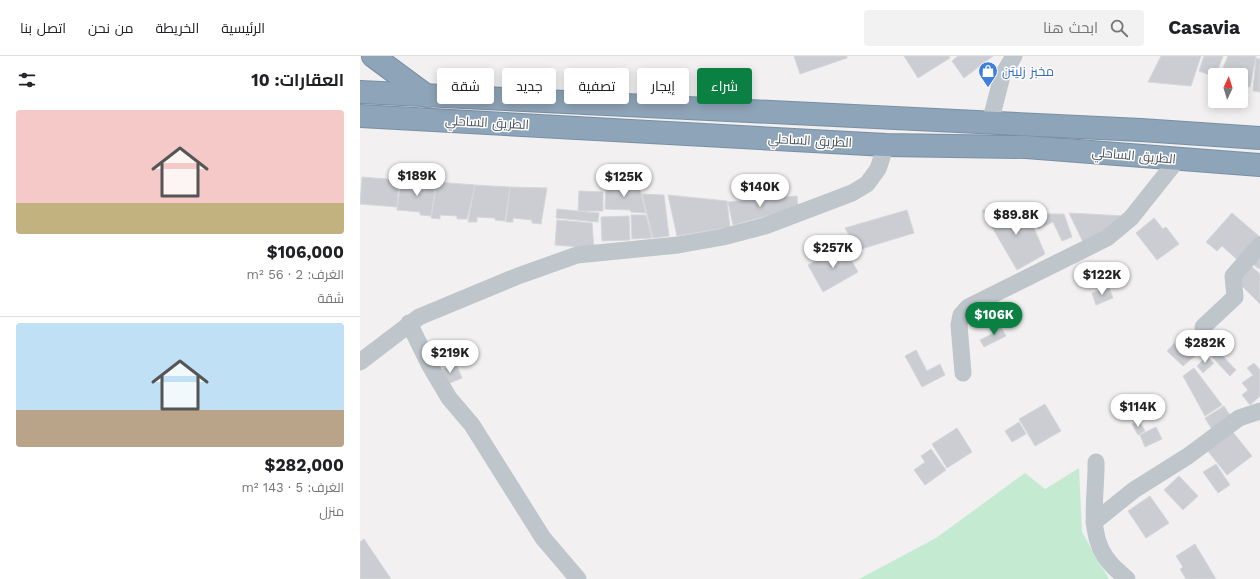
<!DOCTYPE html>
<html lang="ar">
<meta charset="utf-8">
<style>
:root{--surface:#fff;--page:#f2f2f2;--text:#202124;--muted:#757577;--line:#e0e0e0;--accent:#0b8043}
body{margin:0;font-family:"Work Sans",Cairo,sans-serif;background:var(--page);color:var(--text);direction:rtl;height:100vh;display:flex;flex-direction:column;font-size:15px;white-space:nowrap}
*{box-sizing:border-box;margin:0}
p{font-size:13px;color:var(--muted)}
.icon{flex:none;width:22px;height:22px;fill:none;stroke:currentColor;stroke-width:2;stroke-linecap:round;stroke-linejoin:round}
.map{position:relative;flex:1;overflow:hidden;direction:ltr}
.drawer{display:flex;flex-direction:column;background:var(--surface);width:360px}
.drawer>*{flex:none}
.guide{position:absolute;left:12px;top:12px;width:380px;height:36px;direction:rtl;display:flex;gap:8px}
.needle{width:26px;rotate:4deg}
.fabs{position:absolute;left:848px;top:12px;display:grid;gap:8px}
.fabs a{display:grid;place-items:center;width:40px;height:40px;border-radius:4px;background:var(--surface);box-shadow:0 2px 10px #0003;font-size:20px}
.price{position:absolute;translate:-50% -34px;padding:0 9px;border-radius:14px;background:#fff;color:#222;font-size:13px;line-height:26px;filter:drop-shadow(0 1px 2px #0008)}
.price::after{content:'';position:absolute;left:50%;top:24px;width:12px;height:9px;margin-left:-6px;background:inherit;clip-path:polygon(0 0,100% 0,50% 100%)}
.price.on{background:var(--accent);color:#fff}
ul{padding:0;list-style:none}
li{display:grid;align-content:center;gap:8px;height:212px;padding:0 16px}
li+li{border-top:1px solid var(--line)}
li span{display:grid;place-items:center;height:124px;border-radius:4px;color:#555}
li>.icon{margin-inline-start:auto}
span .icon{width:72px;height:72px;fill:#fffc;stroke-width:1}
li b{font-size:17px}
h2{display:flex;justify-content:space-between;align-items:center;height:48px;padding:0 16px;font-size:17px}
.pill{padding:0 14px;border-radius:4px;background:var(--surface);box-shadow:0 2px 10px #0003;font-size:14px;line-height:36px}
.pill.on{background:var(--accent);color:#fff}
header{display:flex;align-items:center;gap:24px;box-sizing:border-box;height:56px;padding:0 20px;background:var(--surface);border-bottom:1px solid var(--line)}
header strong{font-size:19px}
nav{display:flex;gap:22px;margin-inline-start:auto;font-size:14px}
.search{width:280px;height:36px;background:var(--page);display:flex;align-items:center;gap:10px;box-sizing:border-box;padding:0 14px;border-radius:4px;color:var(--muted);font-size:15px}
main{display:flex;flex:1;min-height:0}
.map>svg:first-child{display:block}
</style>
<header>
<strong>Casavia</strong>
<div class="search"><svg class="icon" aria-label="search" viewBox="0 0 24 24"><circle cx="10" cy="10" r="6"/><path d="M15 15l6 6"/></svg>ابحث هنا</div>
<nav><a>الرئيسية</a><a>الخريطة</a><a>من نحن</a><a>اتصل بنا</a></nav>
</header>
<main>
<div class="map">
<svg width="900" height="523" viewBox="0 0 900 523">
<rect width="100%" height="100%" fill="#f2f0f0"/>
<polygon fill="#c5ead2" points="719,412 722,476 749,523 499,523 576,482 665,417 685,433"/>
<g fill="#cbcdd2" stroke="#d5d7db">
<polygon points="434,0 487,0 487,2 440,18"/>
<polygon points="544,0 589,0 590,2 558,22"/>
<polygon points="598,0 633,0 604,22 592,5"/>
<polygon points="801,0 841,0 831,30 788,26"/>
<polygon points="844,0 863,0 855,21 839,15"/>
<polygon points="868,0 896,0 890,31 881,30 881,19 860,19"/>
<polygon points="896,2 900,3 900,36 893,35"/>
<polygon points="2,121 39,124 37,151 0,148"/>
<polygon points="41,125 76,127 71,160 60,159 60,156 37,154"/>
<polygon points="77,126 115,129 107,163 97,163 97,160 80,159 80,163 71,162"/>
<polygon points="246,127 270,128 270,134 280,134 286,157 271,156 270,154 245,153"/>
<polygon points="115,129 150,131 145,165 135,164 135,162 117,161 117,166 108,166"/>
<polygon points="150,131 187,132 181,168 172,167 172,164 153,162 153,166 146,166"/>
<polygon points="219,135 243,136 243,155 218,155"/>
<polygon points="282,138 304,139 309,180 293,182"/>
<polygon points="308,139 367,145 370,171 317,180"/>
<polygon points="437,140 438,152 373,169 368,146"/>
<polygon points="197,153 239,157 238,166 196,162"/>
<polygon points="547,154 554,177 498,194 485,172"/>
<polygon points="622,154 668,158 685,198 657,214"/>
<polygon points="709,157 764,160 763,165 723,186"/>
<polygon points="872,157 900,181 881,207 862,190 857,195 846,186"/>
<polygon points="672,158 704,158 712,181 702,185 693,166 678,173"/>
<polygon points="271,159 286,159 292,182 272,183"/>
<polygon points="269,160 270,184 242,185 241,161"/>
<polygon points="794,162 803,173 806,171 819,188 797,204 776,177"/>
<polygon points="197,164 232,167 234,192 195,189"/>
<polygon points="483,190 498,216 463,236 448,209"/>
<polygon points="900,193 900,212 899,213 890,206"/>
<polygon points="891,210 900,218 900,248 876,224"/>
<polygon points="749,231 753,242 736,249 732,237"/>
<polygon points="640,269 646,280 624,291 620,284 634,277 632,273"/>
<polygon points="823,278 833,288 836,286 843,293 823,310 807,295"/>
<polygon points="856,293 876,314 870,320 850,299"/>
<polygon points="556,294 567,315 580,308 585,319 562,331 545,300"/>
<polygon points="847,300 854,307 843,317 837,310"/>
<polygon points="894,307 900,314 900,340 890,349 882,339 888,334 882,327 893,319 887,312"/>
<polygon points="96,308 102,322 85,329 79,315"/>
<polygon points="834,312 862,349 845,360 823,320"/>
<polygon points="685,348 701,375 675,390 659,363"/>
<polygon points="864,350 872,362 853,375 845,362"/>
<polygon points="779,364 785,375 778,379 772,368"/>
<polygon points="659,366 666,378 652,386 645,375"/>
<polygon points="796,371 802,383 785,391 780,379"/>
<polygon points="597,372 612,396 587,412 572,388"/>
<polygon points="872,375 892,400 867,419 847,394"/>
<polygon points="571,393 586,414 565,429 554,414 565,406 561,400"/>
<polygon points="856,408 870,429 858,437 843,416"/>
<polygon points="819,420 838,440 823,454 804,434"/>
<polygon points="790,440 809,467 786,482 768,455"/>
<polygon points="4,483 31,523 0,523 0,486"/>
<polygon points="835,488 856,523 826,523 820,513 823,511 816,500"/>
</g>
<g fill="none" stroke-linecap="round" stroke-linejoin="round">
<g stroke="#798fa4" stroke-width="24">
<g id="highway">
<polyline points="13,0 67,40"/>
<polyline points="0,36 781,74 900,82"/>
<polyline points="0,60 526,89 666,91 900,109"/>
</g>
</g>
<g stroke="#bec5cb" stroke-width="17">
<polyline points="630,67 642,20 654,0"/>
<polyline points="49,267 69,308 89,342 112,369 183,482 218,523"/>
<polyline points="843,271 875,241 873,220 900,189"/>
<polyline points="0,306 59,261 158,220 217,199 318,189 363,181 405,170 492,137 507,128 518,113 526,89"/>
<polyline points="603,317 599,269 601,259 608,251 747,182 771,162 818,103"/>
<path d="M 736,406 C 737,441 725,480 751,508 C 756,514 762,518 767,523"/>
<polyline points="734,466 774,434 828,400 879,362 900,355"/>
</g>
<use href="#highway" stroke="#8ea4b8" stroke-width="22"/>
</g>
<defs>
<g id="shop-pin" transform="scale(1)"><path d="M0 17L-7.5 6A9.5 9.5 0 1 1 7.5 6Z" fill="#3f7fe0" stroke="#fff"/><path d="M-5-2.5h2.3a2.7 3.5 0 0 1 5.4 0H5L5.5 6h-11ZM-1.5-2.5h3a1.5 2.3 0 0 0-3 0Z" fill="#fff"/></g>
</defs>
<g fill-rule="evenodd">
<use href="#shop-pin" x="628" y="15"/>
</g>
<g text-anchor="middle" stroke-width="3" stroke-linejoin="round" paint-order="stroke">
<g font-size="13" fill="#366cbe" stroke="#fff" text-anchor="start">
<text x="642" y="20">مخبز زليتن</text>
</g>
<g font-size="13" fill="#4a545b" stroke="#fff">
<text transform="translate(127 66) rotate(3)" y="5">الطريق الساحلي</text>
<text transform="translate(450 84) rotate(3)" y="5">الطريق الساحلي</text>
<text transform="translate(774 99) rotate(5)" y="5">الطريق الساحلي</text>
</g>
</g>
</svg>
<div class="fabs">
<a><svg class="needle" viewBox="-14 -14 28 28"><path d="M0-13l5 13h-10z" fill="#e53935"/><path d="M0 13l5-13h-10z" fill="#757577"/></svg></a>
</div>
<b class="price" style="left:57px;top:141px">$189K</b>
<b class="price" style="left:264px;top:142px">$125K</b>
<b class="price" style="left:400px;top:152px">$140K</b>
<b class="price" style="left:656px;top:180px">$89.8K</b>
<b class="price" style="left:473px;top:213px">$257K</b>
<b class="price" style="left:742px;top:240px">$122K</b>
<b class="price on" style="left:634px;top:280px">$106K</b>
<b class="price" style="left:845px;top:308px">$282K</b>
<b class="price" style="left:90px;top:318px">$219K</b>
<b class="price" style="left:778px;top:372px">$114K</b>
<div class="guide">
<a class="pill on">شراء</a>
<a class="pill">إيجار</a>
<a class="pill">تصفية</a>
<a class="pill">جديد</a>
<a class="pill">شقة</a>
</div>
</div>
<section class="drawer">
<h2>العقارات: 10<svg class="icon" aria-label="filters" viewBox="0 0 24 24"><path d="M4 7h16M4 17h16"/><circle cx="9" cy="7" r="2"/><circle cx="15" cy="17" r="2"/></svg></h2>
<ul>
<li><span style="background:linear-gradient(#f6c9c9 75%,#c2b280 0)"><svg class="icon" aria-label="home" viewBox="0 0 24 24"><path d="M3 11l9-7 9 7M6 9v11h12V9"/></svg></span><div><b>$106,000</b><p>الغرف: 2 · 56 m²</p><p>شقة</p></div></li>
<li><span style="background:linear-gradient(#bfe0f5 70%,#b9a48a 0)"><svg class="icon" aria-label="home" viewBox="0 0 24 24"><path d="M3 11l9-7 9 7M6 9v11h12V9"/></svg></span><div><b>$282,000</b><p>الغرف: 5 · 143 m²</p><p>منزل</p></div></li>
</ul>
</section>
</main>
